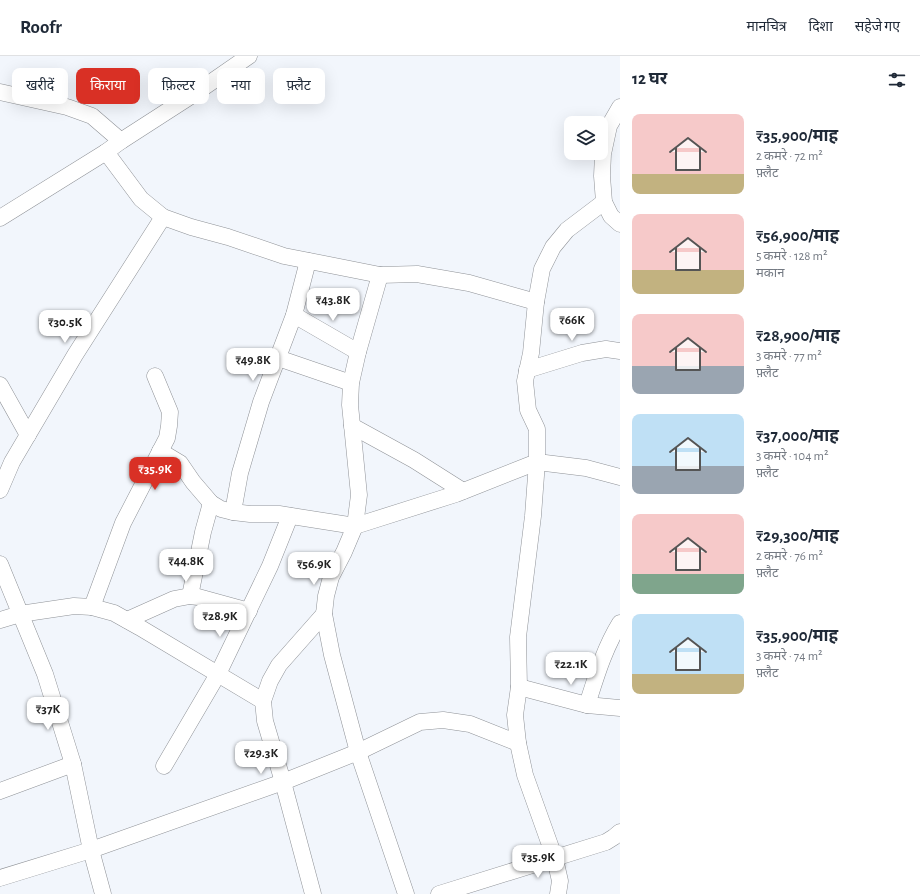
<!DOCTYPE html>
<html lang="hi">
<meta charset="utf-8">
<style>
:root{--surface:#fff;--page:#f2f2f3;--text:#1f2937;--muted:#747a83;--line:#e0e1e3;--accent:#d93025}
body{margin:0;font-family:"Alegreya Sans","Noto Sans Devanagari",sans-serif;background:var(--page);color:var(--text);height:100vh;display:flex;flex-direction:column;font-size:15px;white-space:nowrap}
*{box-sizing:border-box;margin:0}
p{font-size:13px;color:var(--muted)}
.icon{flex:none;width:22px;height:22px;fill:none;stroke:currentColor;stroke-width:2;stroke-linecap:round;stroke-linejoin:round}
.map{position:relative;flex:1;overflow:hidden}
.side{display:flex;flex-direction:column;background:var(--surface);width:300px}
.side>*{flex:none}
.top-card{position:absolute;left:12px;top:12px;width:380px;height:36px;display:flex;gap:8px}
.tools{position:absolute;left:564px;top:60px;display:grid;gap:8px}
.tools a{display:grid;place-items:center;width:44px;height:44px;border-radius:8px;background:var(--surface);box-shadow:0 4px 16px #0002;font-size:20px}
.price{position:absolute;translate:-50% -34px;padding:0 9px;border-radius:8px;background:#fff;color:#222;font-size:13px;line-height:26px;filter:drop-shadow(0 1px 2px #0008)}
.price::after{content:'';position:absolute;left:50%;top:24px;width:12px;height:9px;margin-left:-6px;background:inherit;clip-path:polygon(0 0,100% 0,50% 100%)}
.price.on{background:var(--accent);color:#fff}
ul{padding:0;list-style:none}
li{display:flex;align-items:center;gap:12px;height:100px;padding:0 12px}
li span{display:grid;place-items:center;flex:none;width:112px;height:80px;border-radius:8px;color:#555}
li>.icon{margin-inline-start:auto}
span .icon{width:48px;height:48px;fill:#fffc;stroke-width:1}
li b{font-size:17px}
h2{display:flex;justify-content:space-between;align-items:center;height:48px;padding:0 12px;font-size:17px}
.chip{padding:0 14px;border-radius:8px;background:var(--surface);box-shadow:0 4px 16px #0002;font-size:14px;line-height:36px}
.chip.on{background:var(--accent);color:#fff}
header{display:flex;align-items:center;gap:24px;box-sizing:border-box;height:56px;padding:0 20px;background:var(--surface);border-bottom:1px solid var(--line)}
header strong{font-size:19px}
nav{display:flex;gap:22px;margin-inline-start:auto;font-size:14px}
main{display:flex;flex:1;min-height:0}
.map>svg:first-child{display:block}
</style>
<header>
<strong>Roofr</strong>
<nav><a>मानचित्र</a><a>दिशा</a><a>सहेजे गए</a></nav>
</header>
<main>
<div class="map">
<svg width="620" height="838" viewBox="0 0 620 838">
<rect width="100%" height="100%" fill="#f2f6fc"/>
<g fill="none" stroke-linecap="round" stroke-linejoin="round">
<g stroke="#8f9297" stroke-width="17">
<g id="minor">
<polyline points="0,36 67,51 92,60 121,85"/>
<polyline points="620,51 609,70 603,98 602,120 604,146 611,160 620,168"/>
<polyline points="106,96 141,143 163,161 191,171 228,181 284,200 380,219 417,218 469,227 536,246"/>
<polyline points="0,162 106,96 121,85 197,36 249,0"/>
<polyline points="380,219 358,296 351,327 350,349 359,439 355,470 344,496 331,521 326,540 324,558 332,599 358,696 406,838"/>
<polyline points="294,259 358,296"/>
<polyline points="278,302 351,327"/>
<polyline points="527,314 582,297 606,293 620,295"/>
<polyline points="0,329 28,379"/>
<polyline points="352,370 414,404 463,435"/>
<polyline points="160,395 180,407 193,426 211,447 221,453 233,456 250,458 279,458 355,470 456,438 537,406 586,412 620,421"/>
<polyline points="0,434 12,406 75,299 163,161"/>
<polyline points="233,456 240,417 261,346 294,259 308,205"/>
<polyline points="0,508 45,618 73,708 91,794 103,838"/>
<polyline points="190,540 203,476 211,447"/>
<polyline points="92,551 123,467 167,382 169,370 170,356 155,320"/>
<polyline points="0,564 20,558 74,550 92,551 114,557 139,571 263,645"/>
<polyline points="127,564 174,543 190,540 198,541 249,555"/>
<polyline points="519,631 587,649 620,652"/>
<path d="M 587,649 C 596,621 604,593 620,567"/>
<polyline points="164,710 218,618 270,510 290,460"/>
<polyline points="0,735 73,708"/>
<polyline points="0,822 91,794 283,726 358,696 420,666 443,664 470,668 518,687"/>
<polyline points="313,838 283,726 265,665 263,645 270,625 279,609 324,558"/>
<polyline points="439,838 606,786 614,781 620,776"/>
<polyline points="558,838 560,825 555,803 525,719 518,687 515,659 519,631 518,581 533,460 537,406 537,373 528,354 525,325 531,297 536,246 542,213 553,191 567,174 604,146"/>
</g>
</g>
<use href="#minor" stroke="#fff" stroke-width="16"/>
</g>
</svg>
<div class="tools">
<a><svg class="icon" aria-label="layers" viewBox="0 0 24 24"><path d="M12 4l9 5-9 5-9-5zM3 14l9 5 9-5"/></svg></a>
</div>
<b class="price" style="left:333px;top:266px">₹43.8K</b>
<b class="price" style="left:572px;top:286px">₹66K</b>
<b class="price" style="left:65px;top:288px">₹30.5K</b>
<b class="price" style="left:253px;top:326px">₹49.8K</b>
<b class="price on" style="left:155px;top:435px">₹35.9K</b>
<b class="price" style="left:186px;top:527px">₹44.8K</b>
<b class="price" style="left:314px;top:530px">₹56.9K</b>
<b class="price" style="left:220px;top:582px">₹28.9K</b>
<b class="price" style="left:571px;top:630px">₹22.1K</b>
<b class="price" style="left:48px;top:675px">₹37K</b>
<b class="price" style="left:261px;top:719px">₹29.3K</b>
<b class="price" style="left:538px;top:823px">₹35.9K</b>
<div class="top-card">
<a class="chip">खरीदें</a>
<a class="chip on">किराया</a>
<a class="chip">फ़िल्टर</a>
<a class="chip">नया</a>
<a class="chip">फ़्लैट</a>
</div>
</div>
<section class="side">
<h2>12 घर<svg class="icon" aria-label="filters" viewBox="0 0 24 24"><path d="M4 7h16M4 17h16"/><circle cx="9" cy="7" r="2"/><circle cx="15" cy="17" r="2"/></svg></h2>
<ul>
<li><span style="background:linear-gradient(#f6c9c9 75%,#c2b280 0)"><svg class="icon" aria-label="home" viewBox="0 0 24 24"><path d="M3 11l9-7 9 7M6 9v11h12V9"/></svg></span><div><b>₹35,900/माह</b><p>2 कमरे · 72 m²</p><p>फ़्लैट</p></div></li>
<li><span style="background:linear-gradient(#f6c9c9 70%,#c2b280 0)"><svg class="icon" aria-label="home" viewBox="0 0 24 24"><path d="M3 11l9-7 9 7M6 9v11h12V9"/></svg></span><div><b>₹56,900/माह</b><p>5 कमरे · 128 m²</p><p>मकान</p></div></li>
<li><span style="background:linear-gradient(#f6c9c9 65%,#9aa5b1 0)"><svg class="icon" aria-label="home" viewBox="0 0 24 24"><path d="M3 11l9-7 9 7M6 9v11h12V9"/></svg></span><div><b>₹28,900/माह</b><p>3 कमरे · 77 m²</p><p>फ़्लैट</p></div></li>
<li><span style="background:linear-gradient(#bfe0f5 65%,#9aa5b1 0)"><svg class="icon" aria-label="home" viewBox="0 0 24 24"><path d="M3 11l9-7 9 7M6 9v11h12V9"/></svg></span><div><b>₹37,000/माह</b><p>3 कमरे · 104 m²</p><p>फ़्लैट</p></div></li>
<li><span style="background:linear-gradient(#f6c9c9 75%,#7fa58c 0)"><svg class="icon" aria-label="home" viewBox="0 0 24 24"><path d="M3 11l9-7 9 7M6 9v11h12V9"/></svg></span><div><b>₹29,300/माह</b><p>2 कमरे · 76 m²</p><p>फ़्लैट</p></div></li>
<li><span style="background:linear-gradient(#bfe0f5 75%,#c2b280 0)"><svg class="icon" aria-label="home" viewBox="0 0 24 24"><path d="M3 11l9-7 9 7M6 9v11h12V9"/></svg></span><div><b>₹35,900/माह</b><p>3 कमरे · 74 m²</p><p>फ़्लैट</p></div></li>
</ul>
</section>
</main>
